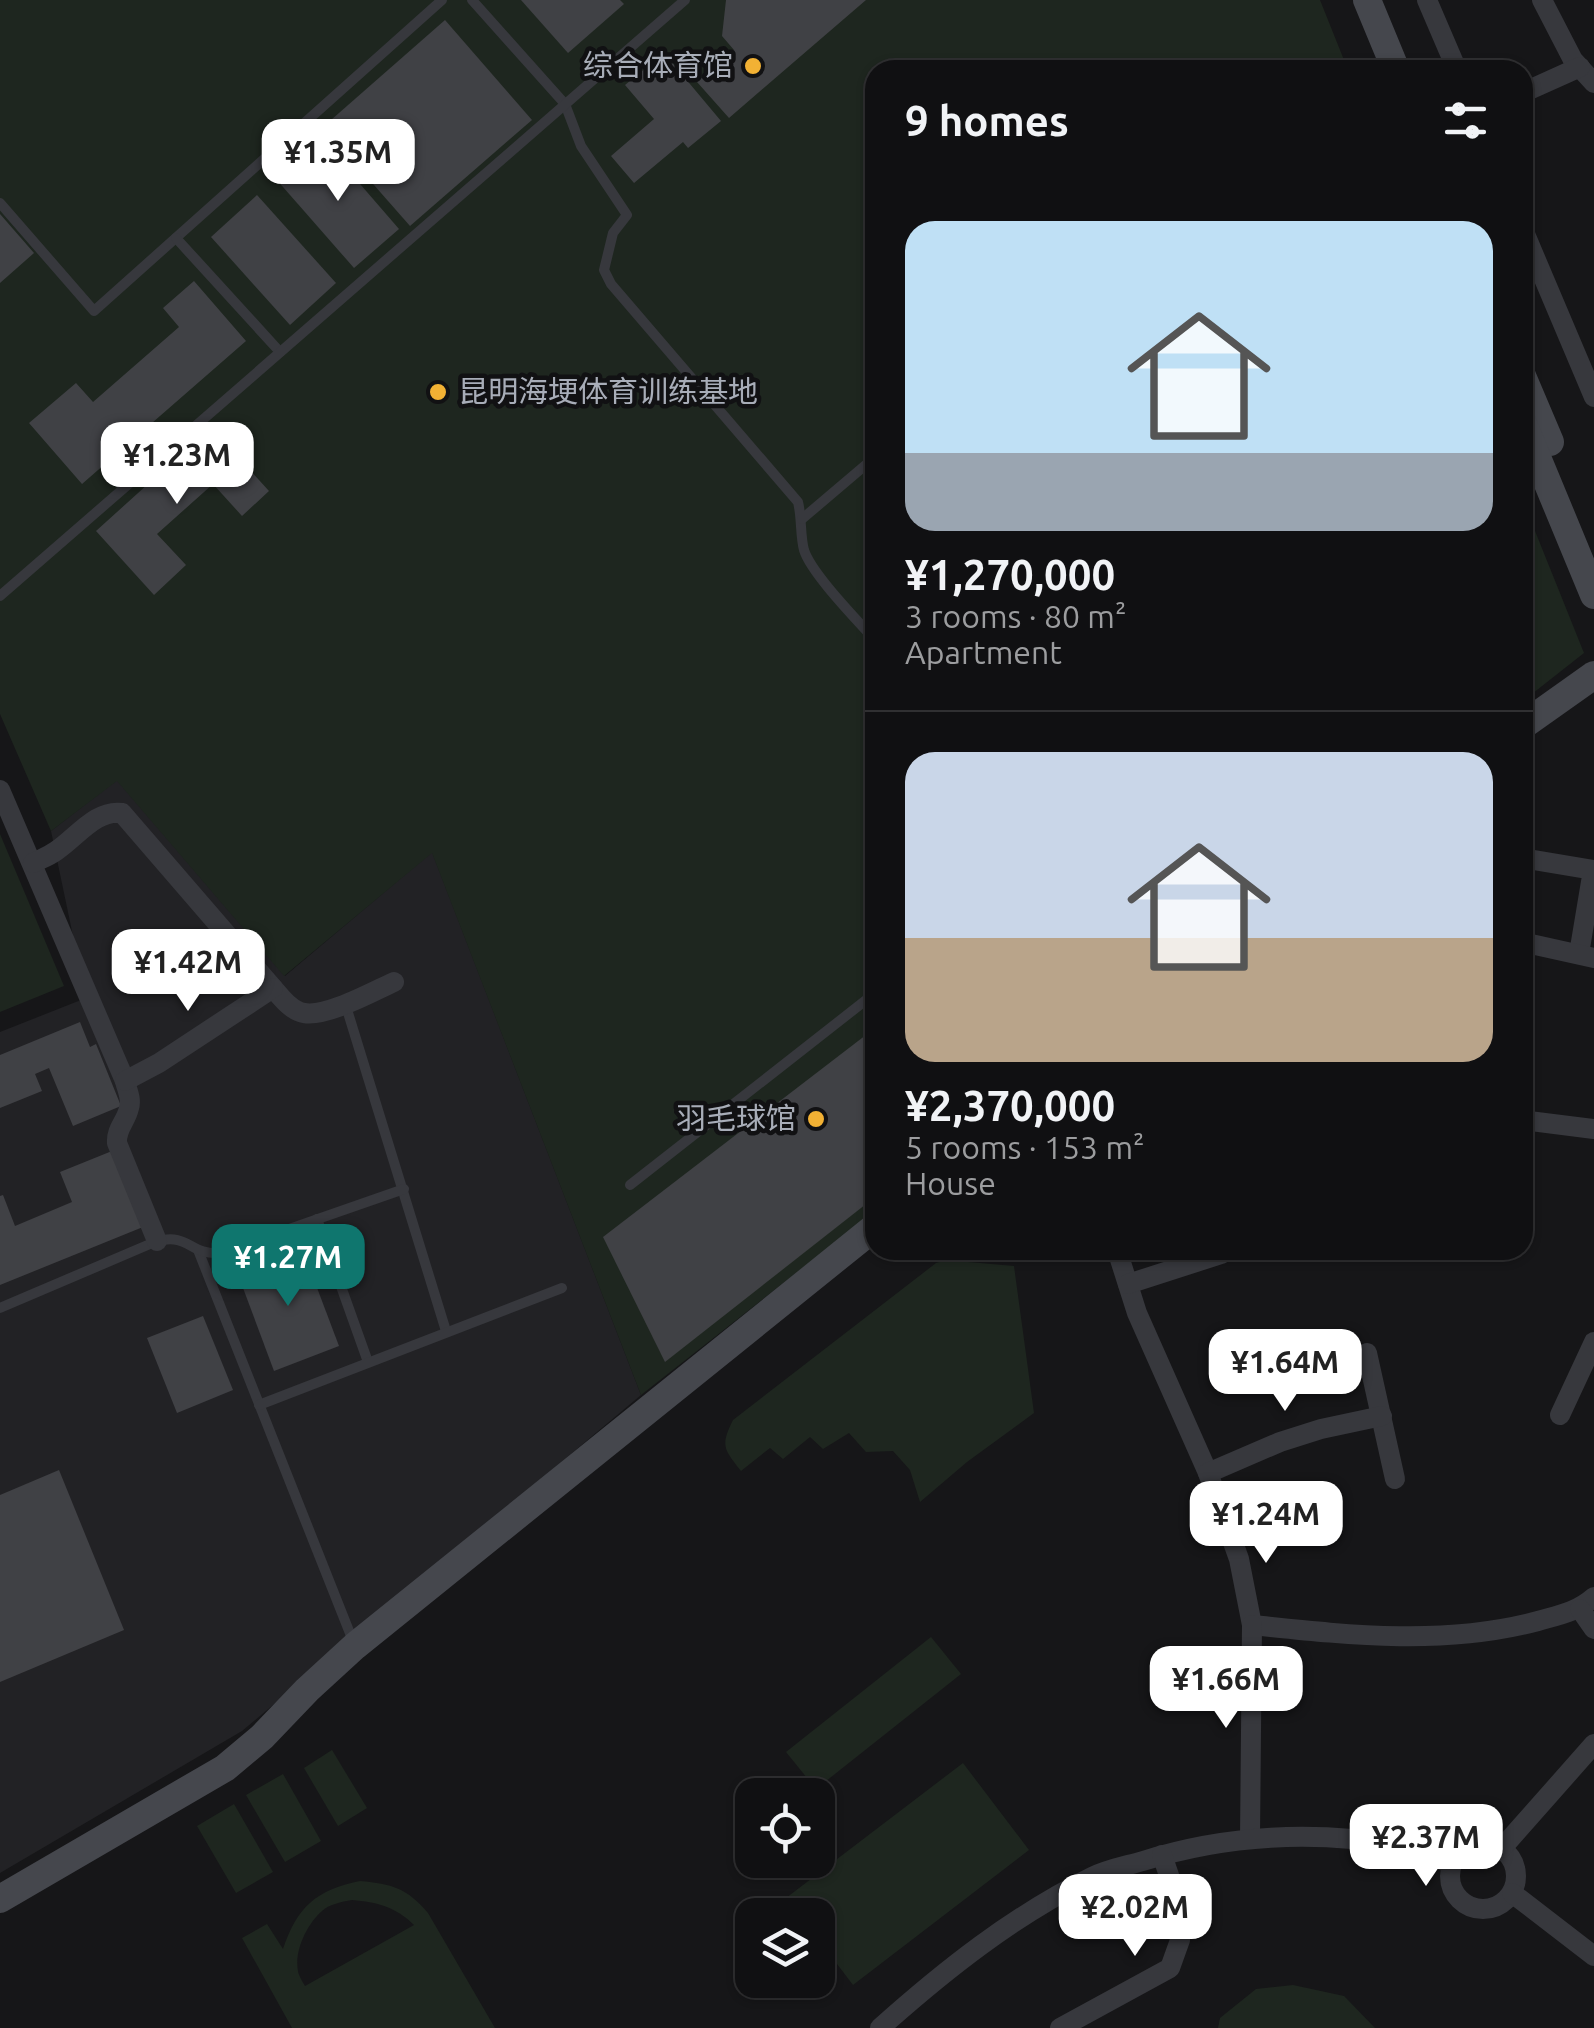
<!DOCTYPE html>
<meta charset="utf-8">
<style>
:root{--surface:#101012;--page:#19191b;--text:#f1f3f6;--muted:#9c9d9f;--line:#303032;--accent:#0f766e}
body{margin:0;font-family:Ubuntu,"Noto Sans SC",sans-serif;background:var(--page);color:var(--text);height:100vh;display:flex;flex-direction:column;font-size:38px;white-space:nowrap}
*{box-sizing:border-box;margin:0}
p{font-size:32px;color:var(--muted)}
.icon{flex:none;width:55px;height:55px;fill:none;stroke:currentColor;stroke-width:2;stroke-linecap:round;stroke-linejoin:round}
.map{position:relative;flex:1;overflow:hidden}
.panel{position:absolute;left:865px;top:60px;width:668px;height:1200px;display:flex;flex-direction:column;background:var(--surface);border-radius:30px;box-shadow:0 2px 8px #0004,0 0 0 2px var(--line)}
.panel>*{flex:none}
.fabs{position:absolute;left:735px;top:1778px;display:grid;gap:20px}
.fabs a{display:grid;place-items:center;width:100px;height:100px;border-radius:20px;background:var(--surface);box-shadow:0 2px 8px #0004,0 0 0 2px var(--line);font-size:50px}
.price{position:absolute;translate:-50% -85px;padding:0 22px;border-radius:20px;background:#fff;color:#222;font-size:32px;line-height:65px;filter:drop-shadow(0 2px 5px #0008)}
.price::after{content:'';position:absolute;left:50%;top:60px;width:30px;height:22px;margin-left:-15px;background:inherit;clip-path:polygon(0 0,100% 0,50% 100%)}
.price.selected{background:var(--accent);color:#fff}
ul{padding:0;list-style:none}
li{display:grid;align-content:center;gap:20px;height:530px;padding:0 40px}
li+li{border-top:2px solid var(--line)}
li span{display:grid;place-items:center;height:310px;border-radius:30px;color:#555}
li>.icon{margin-inline-start:auto}
span .icon{width:180px;height:180px;fill:#fffc;stroke-width:1}
li b{font-size:42px}
h2{display:flex;justify-content:space-between;align-items:center;height:120px;padding:0 40px;font-size:42px}
.map>svg:first-child{display:block}
</style>
<div class="map">
<svg width="1594" height="2028" viewBox="0 0 1594 2028">
<rect width="100%" height="100%" fill="#161618"/>
<polygon fill="#222225" points="117,780 285,976 432,852 641,1395 242,1731 0,1873 0,1032 86,998 51,831"/>
<g fill="#1e261f" fill-rule="evenodd">
<polygon points="0,0 1320,0 1348,70 875,70 875,1211 641,1395 432,853 284,976 117,781 51,831 0,714"/>
<polygon points="1523,501 1584,653 1523,701"/>
<polygon points="0,834 64,986 0,1012"/>
<path d="M 946,1260 L 1014,1266 L 1034,1413 L 967,1462 L 920,1502 L 910,1470 L 893,1451 L 866,1452 L 849,1433 L 823,1449 L 810,1437 L 783,1459 L 770,1448 L 741,1471 C 724,1449 720,1446 733,1420 L 936,1263 Z"/>
<polygon points="931,1637 961,1674 816,1789 786,1752"/>
<polygon points="332,1750 367,1808 338,1826 304,1768"/>
<polygon points="963,1763 1029,1850 853,1985 818,1939 818,1915 799,1915 786,1898"/>
<polygon points="283,1774 321,1841 285,1862 246,1795"/>
<polygon points="234,1804 273,1872 236,1893 197,1826"/>
<path d="M 360,1881 C 392,1884 407,1888 428,1913 L 495,2028 L 292,2028 L 242,1938 L 267,1924 L 283,1949 C 297,1907 316,1890 360,1881 ZM 352,1900 C 377,1902 396,1907 414,1925 L 305,1986 C 303,1983 298,1974 298,1971 C 294,1951 307,1924 322,1911 C 330,1904 341,1902 352,1900 Z"/>
<polygon points="1293,1985 1344,1996 1375,2028 1218,2028 1220,2018 1256,1989"/>
</g>
<g fill="#404145">
<polygon points="521,0 620,0 624,4 568,53"/>
<polygon points="726,0 866,0 729,118 697,82 734,50 722,36"/>
<polygon points="445,20 532,120 410,226 323,127"/>
<polygon points="664,53 721,121 688,148 683,142 634,183 611,156 654,119 625,85"/>
<polygon points="322,140 399,229 354,268 276,179"/>
<polygon points="257,195 336,283 290,325 211,237"/>
<polygon points="0,214 34,253 0,283"/>
<polygon points="194,281 246,341 82,484 29,423 76,383 93,402 179,327 163,308"/>
<polygon points="211,427 269,491 242,516 213,484 157,534 186,565 154,595 96,531"/>
<polygon points="80,1022 90,1047 96,1044 121,1106 73,1126 49,1068 35,1074 42,1091 0,1108 0,1055"/>
<polygon points="875,1028 875,1197 665,1362 603,1237"/>
<polygon points="112,1151 143,1227 0,1285 0,1196 3,1195 15,1226 72,1202 60,1172"/>
<polygon points="302,1248 339,1346 274,1371 237,1272"/>
<polygon points="203,1316 233,1390 177,1413 147,1338"/>
<polygon points="59,1470 124,1630 0,1682 0,1495"/>
</g>
<g fill="none" stroke-linecap="round" stroke-linejoin="round">
<g stroke="#37383d" stroke-width="10">
<path d="M 472,0 L 565,104 L 581,146 L 627,215 L 613,233 L 604,270 L 611,284 L 798,502 C 802,518 800,535 804,550 C 811,573 857,620 875,640"/>
<polyline points="0,203 94,311 442,0"/>
<polyline points="176,238 280,352"/>
<polyline points="802,519 875,457"/>
<polyline points="0,596 685,0"/>
<polyline points="345,1003 446,1331"/>
<polyline points="630,1185 875,993"/>
<polyline points="317,1219 368,1362"/>
<polyline points="198,1250 355,1646"/>
<path d="M 0,1308 L 157,1241 C 190,1233 189,1255 220,1253 L 404,1189"/>
<polyline points="259,1405 562,1288"/>
</g>
<g stroke="#37383d" stroke-width="20">
<polyline points="1427,0 1457,70"/>
<polyline points="1542,0 1573,60 1594,83"/>
<polyline points="1522,93 1580,67"/>
<polyline points="1522,227 1594,397"/>
<path d="M 0,790 L 125,1081 C 127,1090 132,1099 129,1108 C 126,1122 116,1128 117,1143 L 157,1241"/>
<polyline points="1522,858 1593,870 1579,954"/>
<path d="M 33,863 C 41,859 49,856 56,851 C 76,838 96,809 122,813 L 273,988 C 281,997 291,1011 304,1013 C 327,1017 372,992 394,982"/>
<polyline points="1522,942 1594,958"/>
<polyline points="125,1081 159,1063 273,988"/>
<polyline points="1522,1120 1594,1129"/>
<path d="M 1117,1250 L 1137,1313 L 1208,1473 L 1239,1559 L 1252,1625 C 1348,1635 1444,1646 1538,1621 C 1559,1615 1577,1612 1594,1597"/>
<polyline points="1128,1284 1221,1254 1228,1250"/>
<polyline points="1367,1353 1395,1479"/>
<polyline points="1560,1415 1594,1342"/>
<polyline points="1208,1473 1280,1442 1321,1429 1382,1416"/>
<polyline points="1580,1609 1594,1629"/>
<polyline points="1250,1838 1252,1625"/>
<circle cx="1483" cy="1876" r="33"/>
<polyline points="1502,1848 1594,1744"/>
<polyline points="1512,1893 1594,1956"/>
<path d="M 880,2028 C 945,1970 1013,1916 1092,1877 C 1108,1869 1126,1866 1143,1861 C 1226,1835 1315,1830 1401,1846 C 1418,1849 1435,1858 1452,1864"/>
<polyline points="1060,2028 1170,1968 1180,1940 1174,1890 1162,1855"/>
</g>
<g stroke="#45474d" stroke-width="28">
<polyline points="1367,0 1396,70"/>
<polyline points="1522,376 1550,442"/>
<polyline points="1522,421 1594,595"/>
<polyline points="1522,726 1594,675"/>
<polyline points="0,1899 225,1768 262,1737 307,1690 355,1646 875,1227"/>
</g>
</g>
<g fill="#f2b134" stroke="#111113" stroke-width="4">
<circle cx="753" cy="66" r="10"/>
<circle cx="438" cy="392" r="10"/>
<circle cx="816" cy="1119" r="10"/>
</g>
<g text-anchor="middle" stroke-width="9" stroke-linejoin="round" paint-order="stroke">
<g font-size="30" fill="#a8adb8" stroke="#111113" text-anchor="end">
<text x="733" y="76">综合体育馆</text>
<text x="458" y="402" text-anchor="start">昆明海埂体育训练基地</text>
<text x="796" y="1129">羽毛球馆</text>
</g>
</g>
</svg>
<div class="fabs">
<a><svg class="icon" aria-label="locate" viewBox="0 0 24 24"><circle cx="12" cy="12" r="6"/><path d="M12 2v4M12 18v4M2 12h4M18 12h4"/></svg></a>
<a><svg class="icon" aria-label="layers" viewBox="0 0 24 24"><path d="M12 4l9 5-9 5-9-5zM3 14l9 5 9-5"/></svg></a>
</div>
<b class="price" style="left:338px;top:204px">¥1.35M</b>
<b class="price" style="left:177px;top:507px">¥1.23M</b>
<b class="price" style="left:188px;top:1014px">¥1.42M</b>
<b class="price selected" style="left:288px;top:1309px">¥1.27M</b>
<b class="price" style="left:1285px;top:1414px">¥1.64M</b>
<b class="price" style="left:1266px;top:1566px">¥1.24M</b>
<b class="price" style="left:1226px;top:1731px">¥1.66M</b>
<b class="price" style="left:1426px;top:1889px">¥2.37M</b>
<b class="price" style="left:1135px;top:1959px">¥2.02M</b>
<section class="panel">
<h2>9 homes<svg class="icon" aria-label="filters" viewBox="0 0 24 24"><path d="M4 7h16M4 17h16"/><circle cx="9" cy="7" r="2"/><circle cx="15" cy="17" r="2"/></svg></h2>
<ul>
<li><span style="background:linear-gradient(#bfe0f5 75%,#9aa5b1 0)"><svg class="icon" aria-label="home" viewBox="0 0 24 24"><path d="M3 11l9-7 9 7M6 9v11h12V9"/></svg></span><div><b>¥1,270,000</b><p>3 rooms · 80 m²</p><p>Apartment</p></div></li>
<li><span style="background:linear-gradient(#c9d6e8 60%,#b9a48a 0)"><svg class="icon" aria-label="home" viewBox="0 0 24 24"><path d="M3 11l9-7 9 7M6 9v11h12V9"/></svg></span><div><b>¥2,370,000</b><p>5 rooms · 153 m²</p><p>House</p></div></li>
</ul>
</section>
</div>
